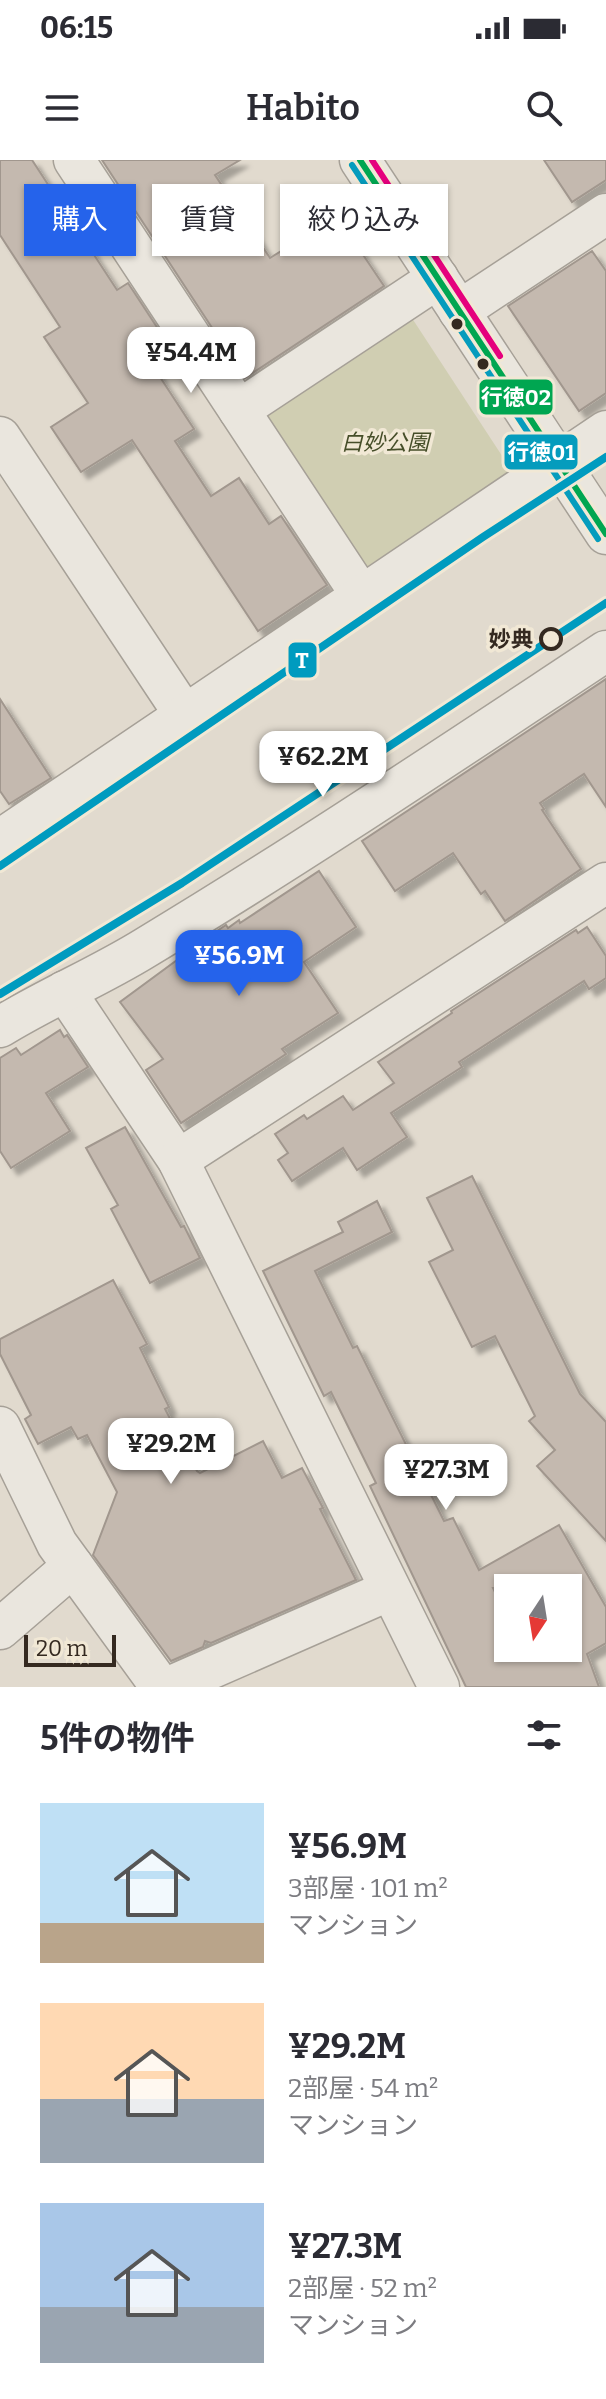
<!DOCTYPE html>
<html lang="ja">
<meta charset="utf-8">
<style>
:root{--surface:#fff;--page:#f7f7f7;--text:#2b2b33;--muted:#7c7c81;--accent:#2563eb}
body{margin:0;font-family:Bitter,"Noto Sans JP",serif;background:var(--page);color:var(--text);height:100vh;display:flex;flex-direction:column;font-size:30px;white-space:nowrap}
*{box-sizing:border-box;margin:0}
p{font-size:26px;color:var(--muted)}
.icon{flex:none;width:44px;height:44px;fill:none;stroke:currentColor;stroke-width:2;stroke-linecap:round;stroke-linejoin:round}
.map{position:relative;height:1527px;overflow:hidden}
.details{display:flex;flex-direction:column;background:var(--surface);flex:1}
.details>*{flex:none}
.banner{position:absolute;left:24px;top:24px;width:558px;height:72px;display:flex;gap:16px}
.needle{width:52px;rotate:192deg}
.controls{position:absolute;left:494px;top:1414px;display:grid;gap:16px}
.controls a{display:grid;place-items:center;width:88px;height:88px;border-radius:0px;background:var(--surface);box-shadow:0 2px 6px #0004;font-size:40px}
.scale{position:absolute;left:24px;bottom:20px;width:92px;box-sizing:border-box;padding-left:8px;border:4px solid #342920;border-top:0;font-size:22px;line-height:28px;white-space:nowrap;color:#342920;-webkit-text-stroke:6px #f1e8d5;paint-order:stroke}
.price{position:absolute;translate:-50% -68px;padding:0 18px;border-radius:16px;background:#fff;color:#222;font-size:26px;line-height:52px;filter:drop-shadow(0 2px 4px #0008)}
.price::after{content:'';position:absolute;left:50%;top:48px;width:24px;height:18px;margin-left:-12px;background:inherit;clip-path:polygon(0 0,100% 0,50% 100%)}
.price.on{background:var(--accent);color:#fff}
ul{padding:0;list-style:none}
li{display:flex;align-items:center;gap:24px;height:200px;padding:0 40px}
li span{display:grid;place-items:center;flex:none;width:224px;height:160px;border-radius:0px;color:#555}
li>.icon{margin-inline-start:auto}
span .icon{width:96px;height:96px;fill:#fffc;stroke-width:1}
li b{font-size:34px}
h2{display:flex;justify-content:space-between;align-items:center;height:96px;padding:0 40px;font-size:34px}
.chip{padding:0 28px;border-radius:0px;background:var(--surface);box-shadow:0 2px 6px #0004;font-size:28px;line-height:72px}
.chip.on{background:var(--accent);color:#fff}
.status{display:flex;justify-content:space-between;align-items:center;height:56px;padding:0 40px;background:var(--surface);direction:ltr}
.status svg{height:22px;fill:currentColor}
header{display:flex;justify-content:space-between;align-items:center;height:104px;padding:0 40px;background:var(--surface);font-size:36px;font-weight:600}
.map>svg:first-child{display:block}
</style>
<div class="status"><b>06:15</b><svg viewBox="0 0 49 12"><path d="M0 12V9h3v3zM5 12V6h3v6zM10 12V3h3v9zM15 12V0h3v12zM26 1h20v11H26zM47 4h2v5h-2z"/></svg></div>
<header><svg class="icon" aria-label="menu" viewBox="0 0 24 24"><path d="M4 6h16M4 12h16M4 18h16"/></svg>Habito<svg class="icon" aria-label="search" viewBox="0 0 24 24"><circle cx="10" cy="10" r="6"/><path d="M15 15l6 6"/></svg></header>
<div class="map">
<svg width="606" height="1527" viewBox="0 0 606 1527">
<defs>
<filter id="shadow"><feDropShadow dx="7" dy="7" stdDeviation="2" flood-color="#0004"/></filter>
</defs>
<rect width="100%" height="100%" fill="#e1dace"/>
<polygon fill="#d0ceb2" points="406,149 512,311 362,410 261,258"/>
<g fill="#c4b9af" stroke="#a1978e" stroke-width="2" fill-rule="evenodd" filter="url(#shadow)">
<polygon points="0,0 32,0 117,130 128,123 164,178 143,191 194,269 175,281 211,336 239,318 269,364 281,356 327,425 258,471 132,280 81,312 51,267 88,243 44,177 60,167 0,75"/>
<polygon points="102,0 240,0 215,15 270,98 337,56 384,126 245,218"/>
<polygon points="544,0 606,0 606,20 572,42"/>
<polygon points="592,91 606,111 606,233 579,251 508,146"/>
<polygon points="606,519 606,647 584,614 540,643 544,649 542,650 581,709 505,761 485,731 481,734 453,693 395,731 362,681"/>
<polygon points="0,539 51,618 9,644 0,631"/>
<polygon points="319,711 356,767 304,802 338,853 282,889 286,894 181,963 146,910 163,899 120,842 211,775 226,765 228,768 239,760 240,763"/>
<polygon points="587,767 606,796 606,818 589,829 584,821 459,902 462,907 391,953 407,977 357,1010 343,988 292,1021 278,1000 288,993 275,974 304,955 307,959 343,936 353,950 394,923 378,902 452,853 451,851 576,770 578,773"/>
<polygon points="60,870 64,877 67,875 88,907 46,933 70,971 11,1008 0,991 0,898 16,888 21,895"/>
<polygon points="125,967 181,1067 184,1066 200,1098 150,1123 111,1049 118,1045 86,988"/>
<polygon points="472,1016 580,1234 606,1262 606,1381 537,1306 555,1290 529,1261 535,1256 495,1176 472,1187 429,1102 453,1090 427,1038"/>
<path d="M 377,1041 L 392,1072 L 315,1111 L 353,1188 L 357,1186 L 444,1361 L 453,1358 L 479,1410 L 559,1365 L 606,1447 L 606,1483 L 587,1494 L 599,1527 L 466,1527 L 370,1326 L 376,1323 L 331,1232 L 324,1236 L 263,1111 L 343,1072 L 338,1062 ZM 493,1428 L 568,1428 L 568,1488 L 508,1488 L 508,1459 Z"/>
<polygon points="113,1120 147,1184 140,1188 169,1247 165,1249 197,1311 200,1313 263,1281 282,1318 302,1308 323,1348 320,1349 356,1420 211,1483 205,1481 203,1487 171,1501 93,1395 117,1332 87,1275 78,1279 71,1267 38,1284 25,1259 31,1255 0,1194 0,1179"/>
</g>
<g fill="none" stroke-linecap="round" stroke-linejoin="round">
<g stroke="#a6a097" stroke-width="43">
<g id="minor">
<polyline points="74,0 361,435"/>
<polyline points="360,0 606,374"/>
<polyline points="459,151 606,54"/>
<polyline points="239,250 438,118"/>
<polyline points="0,277 184,554"/>
<polyline points="0,680 606,271"/>
<polyline points="65,831 178,1000 439,1527"/>
<path d="M 0,867 C 47,838 98,817 145,788 C 301,694 453,592 606,491"/>
<polyline points="178,1000 606,723"/>
<polyline points="0,1267 57,1384 161,1527"/>
<polyline points="0,1469 73,1406"/>
<polyline points="169,1527 390,1430"/>
</g>
</g>
<use href="#minor" stroke="#eae6de" stroke-width="40"/>
<g stroke="#f1e8d5" stroke-width="12">
<polyline id="bus-1" points="360,0 606,374"/>
</g>
<g stroke="#f1e8d5" stroke-width="12">
<polyline id="bus-2" points="352,5 598,379"/>
</g>
<g stroke="#f1e8d5" stroke-width="12">
<polyline id="bus-3" points="372,0 500,196"/>
</g>
<use href="#bus-1" stroke="#00a651" stroke-width="6"/>
<use href="#bus-2" stroke="#059cbd" stroke-width="6"/>
<use href="#bus-3" stroke="#e5007d" stroke-width="6"/>
<g stroke="#f1e8d5" stroke-width="14">
<g id="metro-1">
<polyline points="0,706 483,377 606,297"/>
<polyline points="0,834 182,723 606,443"/>
</g>
</g>
<use href="#metro-1" stroke="#009bbf" stroke-width="8"/>
</g>
<g fill="#342920" stroke="#f1e8d5" stroke-width="3">
<circle cx="457" cy="164" r="7"/>
<circle cx="483" cy="204" r="7"/>
</g>
<circle fill="#f1e8d5" stroke="#342920" stroke-width="4" cx="551" cy="479" r="10"/>
<g text-anchor="middle" stroke-width="7" stroke-linejoin="round" paint-order="stroke">
<g font-size="22" font-style="italic" fill="#464e29" stroke="#f1e8d5">
<text x="385" y="290">白妙公園</text>
</g>
<g font-size="22" font-weight="bold" fill="#342920" stroke="#f1e8d5" text-anchor="end">
<text x="533" y="487">妙典</text>
</g>
</g>
<g stroke="#f1e8d5" stroke-width="3">
<rect x="478" y="218" width="76" height="38" rx="8" fill="#00a651"/>
<rect x="503" y="273" width="76" height="38" rx="8" fill="#059cbd"/>
<rect x="287" y="481" width="31" height="38" rx="8" fill="#009bbf"/>
</g>
<g font-size="22" text-anchor="middle" font-weight="bold" fill="#fff">
<text x="516" y="245">行徳02</text>
<text x="541" y="300">行徳01</text>
<text x="302" y="508">T</text>
</g>
</svg>
<div class="controls">
<a><svg class="needle" viewBox="-14 -14 28 28"><path d="M0-13l5 13h-10z" fill="#e53935"/><path d="M0 13l5-13h-10z" fill="#7c7c81"/></svg></a>
</div>
<div class="scale">20 m</div>
<b class="price" style="left:191px;top:235px">¥54.4M</b>
<b class="price" style="left:323px;top:639px">¥62.2M</b>
<b class="price on" style="left:239px;top:838px">¥56.9M</b>
<b class="price" style="left:171px;top:1326px">¥29.2M</b>
<b class="price" style="left:446px;top:1352px">¥27.3M</b>
<div class="banner">
<a class="chip on">購入</a>
<a class="chip">賃貸</a>
<a class="chip">絞り込み</a>
</div>
</div>
<section class="details">
<h2>5件の物件<svg class="icon" aria-label="filters" viewBox="0 0 24 24"><path d="M4 7h16M4 17h16"/><circle cx="9" cy="7" r="2"/><circle cx="15" cy="17" r="2"/></svg></h2>
<ul>
<li><span style="background:linear-gradient(#bfe0f5 75%,#b9a48a 0)"><svg class="icon" aria-label="home" viewBox="0 0 24 24"><path d="M3 11l9-7 9 7M6 9v11h12V9"/></svg></span><div><b>¥56.9M</b><p>3部屋 · 101 m²</p><p>マンション</p></div></li>
<li><span style="background:linear-gradient(#ffd9b3 60%,#9aa5b1 0)"><svg class="icon" aria-label="home" viewBox="0 0 24 24"><path d="M3 11l9-7 9 7M6 9v11h12V9"/></svg></span><div><b>¥29.2M</b><p>2部屋 · 54 m²</p><p>マンション</p></div></li>
<li><span style="background:linear-gradient(#a9c7e8 65%,#9aa5b1 0)"><svg class="icon" aria-label="home" viewBox="0 0 24 24"><path d="M3 11l9-7 9 7M6 9v11h12V9"/></svg></span><div><b>¥27.3M</b><p>2部屋 · 52 m²</p><p>マンション</p></div></li>
</ul>
</section>
